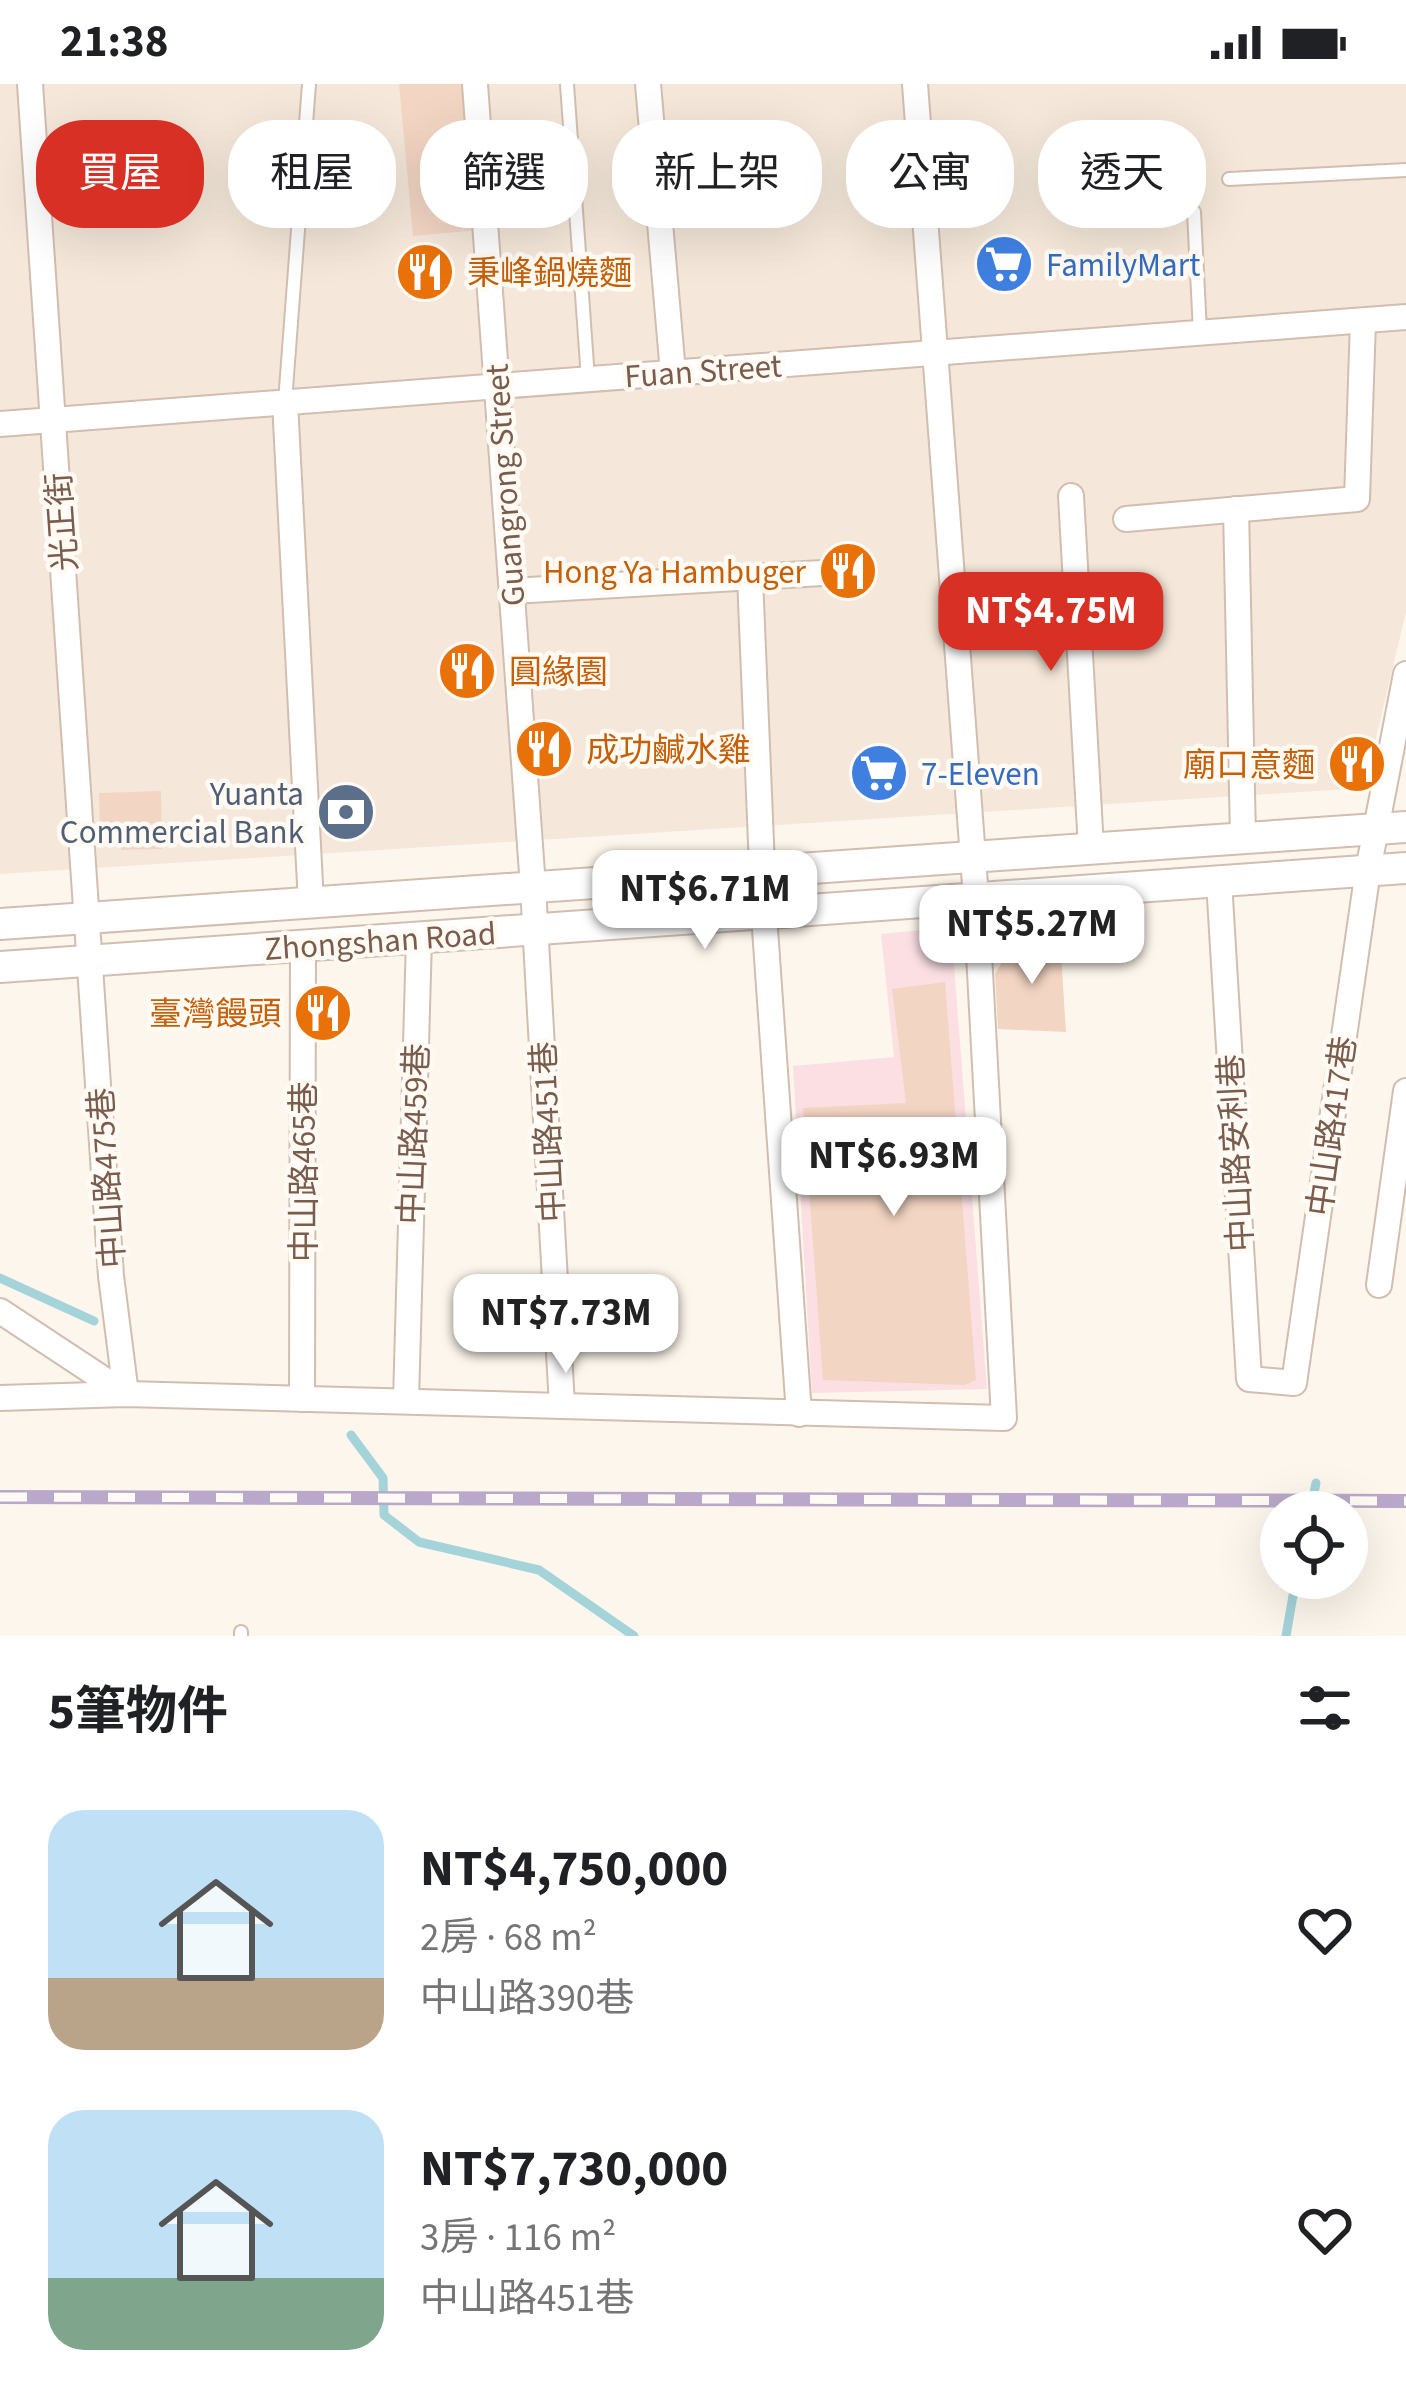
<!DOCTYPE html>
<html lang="zh-TW">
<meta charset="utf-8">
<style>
:root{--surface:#fff;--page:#f2f2f2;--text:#202124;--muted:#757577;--accent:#d93025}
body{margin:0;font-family:"Source Sans 3","Noto Sans TC",sans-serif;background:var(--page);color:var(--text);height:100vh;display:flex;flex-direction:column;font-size:45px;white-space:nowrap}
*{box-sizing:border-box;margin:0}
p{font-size:39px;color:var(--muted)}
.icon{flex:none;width:66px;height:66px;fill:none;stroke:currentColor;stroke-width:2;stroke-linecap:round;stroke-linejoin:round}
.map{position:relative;height:1552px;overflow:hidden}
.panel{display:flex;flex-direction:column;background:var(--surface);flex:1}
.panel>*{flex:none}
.banner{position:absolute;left:36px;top:36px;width:1335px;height:108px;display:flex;gap:24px}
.controls{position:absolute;left:1260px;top:1407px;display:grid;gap:24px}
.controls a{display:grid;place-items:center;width:108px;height:108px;border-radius:50%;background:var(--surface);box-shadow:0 12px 48px #0002;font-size:60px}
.price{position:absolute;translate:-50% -102px;padding:0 27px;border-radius:24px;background:#fff;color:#222;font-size:39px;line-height:78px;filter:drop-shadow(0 3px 6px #0008)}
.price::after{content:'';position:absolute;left:50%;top:72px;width:36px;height:27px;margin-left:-18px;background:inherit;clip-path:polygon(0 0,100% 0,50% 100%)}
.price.selected{background:var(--accent);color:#fff}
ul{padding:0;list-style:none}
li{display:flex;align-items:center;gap:36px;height:300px;padding:0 48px}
li span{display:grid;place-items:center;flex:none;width:336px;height:240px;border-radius:36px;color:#555}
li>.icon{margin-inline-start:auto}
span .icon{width:144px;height:144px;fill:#fffc;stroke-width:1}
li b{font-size:51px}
h2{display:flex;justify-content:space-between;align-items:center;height:144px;padding:0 48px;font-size:51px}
.pill{padding:0 42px;border-radius:48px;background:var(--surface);box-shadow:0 12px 48px #0002;font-size:42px;line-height:108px}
.pill.selected{background:var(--accent);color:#fff}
.status{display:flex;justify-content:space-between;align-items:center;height:84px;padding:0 60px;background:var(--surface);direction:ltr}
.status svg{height:33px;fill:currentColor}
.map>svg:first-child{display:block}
</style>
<div class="status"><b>21:38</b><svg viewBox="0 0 49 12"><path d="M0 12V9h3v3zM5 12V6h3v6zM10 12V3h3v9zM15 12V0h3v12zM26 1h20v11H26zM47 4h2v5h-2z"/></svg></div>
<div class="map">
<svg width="1406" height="1552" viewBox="0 0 1406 1552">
<rect width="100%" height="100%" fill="#fdf6ec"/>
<polygon fill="#f5e8da" points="0,0 1406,0 1406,528 1364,704 0,790"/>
<polygon fill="#fbdfe3" points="951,843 987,1305 812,1309 793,982 894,973 881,850"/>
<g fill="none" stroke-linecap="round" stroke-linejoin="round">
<g stroke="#a5d3da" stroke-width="9">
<polyline points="0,1194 94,1237"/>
<polyline points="351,1351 383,1394 384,1431 419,1458 539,1486 634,1552"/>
<polyline points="1310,1428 1316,1399"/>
<polyline points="1286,1552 1296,1494"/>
</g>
</g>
<g fill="#f3d5c3">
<polygon points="399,0 467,0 480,146 413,152"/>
<polygon points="161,707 162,765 121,766 121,750 100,751 99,709"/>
<polygon points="1060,854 1066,948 998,945 995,890 1015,857"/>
<polygon points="945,898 976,1296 965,1301 823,1296 803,1024 906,1019 892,905"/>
</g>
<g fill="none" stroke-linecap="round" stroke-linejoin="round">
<g stroke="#d1beb0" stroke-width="16">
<g id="service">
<polyline points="567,0 588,295"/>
<polyline points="1229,95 1406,86"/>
<polyline points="1194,128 1200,248"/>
<polyline points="285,318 309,0"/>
<polyline points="241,1552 241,1548"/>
</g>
</g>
<g stroke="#d1beb0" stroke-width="28">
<g id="minor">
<polyline points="30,0 111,1192 126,1310"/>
<polyline points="475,0 533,803 562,1322"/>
<polyline points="648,0 673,289"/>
<polyline points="285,318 311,819"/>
<polyline points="0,340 1406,233"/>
<polyline points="1071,412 1091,764"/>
<polyline points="1236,425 1243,754"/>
<polyline points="1126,435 1357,415 1363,237"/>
<polyline points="750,493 764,831 799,1330"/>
<polyline points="512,507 839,488"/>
<polyline points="1219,797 1249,1295 1294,1299 1368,786 1406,590"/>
<polyline points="1379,1201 1406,1007"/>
<polyline points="0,1227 126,1310"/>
<polyline points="0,1314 126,1310 1004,1334 976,814 915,0"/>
<polyline points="302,1315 303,862"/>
<polyline points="406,1317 419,854"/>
</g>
</g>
<g stroke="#d1beb0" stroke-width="34">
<g id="tertiary">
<polyline points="0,840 1406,743"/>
<polyline points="0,883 1406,784"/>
</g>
</g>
<use href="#service" stroke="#fff" stroke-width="12"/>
<use href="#minor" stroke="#fff" stroke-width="24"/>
<use href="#tertiary" stroke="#fff" stroke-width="30"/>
<g stroke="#b9a8c9" stroke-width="14">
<polyline id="rail" points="0,1413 1406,1417"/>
</g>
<use href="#rail" stroke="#fffaf3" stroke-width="9" stroke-dasharray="27" stroke-linecap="butt"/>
</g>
<defs>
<g id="supermarket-disc" transform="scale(3)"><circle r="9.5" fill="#3f7fe0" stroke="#fffaf3"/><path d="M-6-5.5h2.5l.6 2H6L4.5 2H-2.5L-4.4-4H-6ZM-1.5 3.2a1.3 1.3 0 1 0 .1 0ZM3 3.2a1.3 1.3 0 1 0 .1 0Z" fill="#fff"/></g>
<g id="restaurant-disc" transform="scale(3)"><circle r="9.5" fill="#e8710a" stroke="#fffaf3"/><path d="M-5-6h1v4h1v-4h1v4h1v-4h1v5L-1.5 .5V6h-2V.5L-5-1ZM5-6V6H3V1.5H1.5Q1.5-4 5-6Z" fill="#fff"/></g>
<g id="bank-disc" transform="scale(3)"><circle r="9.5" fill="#5c6f8a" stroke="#fffaf3"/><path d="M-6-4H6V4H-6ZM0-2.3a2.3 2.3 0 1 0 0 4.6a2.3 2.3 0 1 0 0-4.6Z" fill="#fff"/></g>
</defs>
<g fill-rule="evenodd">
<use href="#supermarket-disc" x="1004" y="180"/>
<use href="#restaurant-disc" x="425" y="188"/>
<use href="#restaurant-disc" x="848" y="487"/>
<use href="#restaurant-disc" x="467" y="587"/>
<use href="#restaurant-disc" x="544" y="665"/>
<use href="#restaurant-disc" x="1357" y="680"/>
<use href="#supermarket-disc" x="879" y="689"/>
<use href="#bank-disc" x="346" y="728"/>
<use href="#restaurant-disc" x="323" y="929"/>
</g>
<g text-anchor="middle" stroke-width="9" stroke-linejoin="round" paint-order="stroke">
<g font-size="33" fill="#366cbe" stroke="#fffaf3" text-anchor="start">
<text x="1046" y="192">FamilyMart</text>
<text x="921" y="701">7-Eleven</text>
</g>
<g font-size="33" fill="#c56008" stroke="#fffaf3" text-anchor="start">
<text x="467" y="200">秉峰鍋燒麵</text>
<text x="806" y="499" text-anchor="end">Hong Ya Hambuger</text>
<text x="509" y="599">圓緣園</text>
<text x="586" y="677">成功鹹水雞</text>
<text x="1315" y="692" text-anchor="end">廟口意麵</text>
<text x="281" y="941" text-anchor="end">臺灣饅頭</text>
</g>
<g font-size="33" fill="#7a5c4d" stroke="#fffaf3">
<text transform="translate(703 286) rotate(-4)" y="12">Fuan Street</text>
<text transform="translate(504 401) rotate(-94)" y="12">Guangrong Street</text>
<text transform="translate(61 438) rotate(-94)" y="12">光正街</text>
<text transform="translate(380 856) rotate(-4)" y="12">Zhongshan Road</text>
<text transform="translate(1331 1042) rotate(-82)" y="12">中山路417巷</text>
<text transform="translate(547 1048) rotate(-93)" y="12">中山路451巷</text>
<text transform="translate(413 1050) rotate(-88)" y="12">中山路459巷</text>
<text transform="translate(1235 1069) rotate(-93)" y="12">中山路安利巷</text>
<text transform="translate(303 1088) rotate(-90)" y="12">中山路465巷</text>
<text transform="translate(106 1094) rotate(-94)" y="12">中山路475巷</text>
</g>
<g font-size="33" fill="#4e5e75" stroke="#fffaf3" text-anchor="end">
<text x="304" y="721">Yuanta<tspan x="304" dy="38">Commercial Bank</tspan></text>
</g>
</g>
</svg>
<div class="controls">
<a><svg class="icon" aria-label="locate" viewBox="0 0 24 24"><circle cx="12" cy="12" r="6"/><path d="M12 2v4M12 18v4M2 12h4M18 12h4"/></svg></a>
</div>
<b class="price selected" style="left:1051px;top:590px">NT$4.75M</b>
<b class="price" style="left:705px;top:868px">NT$6.71M</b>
<b class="price" style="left:1032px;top:903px">NT$5.27M</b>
<b class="price" style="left:894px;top:1135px">NT$6.93M</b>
<b class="price" style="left:566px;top:1292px">NT$7.73M</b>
<div class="banner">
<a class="pill selected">買屋</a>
<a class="pill">租屋</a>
<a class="pill">篩選</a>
<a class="pill">新上架</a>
<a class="pill">公寓</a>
<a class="pill">透天</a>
</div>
</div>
<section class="panel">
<h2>5筆物件<svg class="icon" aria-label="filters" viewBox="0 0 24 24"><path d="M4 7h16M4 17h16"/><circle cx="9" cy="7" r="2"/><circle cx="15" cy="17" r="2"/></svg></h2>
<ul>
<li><span style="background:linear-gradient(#bfe0f5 70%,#b9a48a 0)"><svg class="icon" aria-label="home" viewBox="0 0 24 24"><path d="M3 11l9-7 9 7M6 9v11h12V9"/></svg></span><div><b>NT$4,750,000</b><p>2房 · 68 m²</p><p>中山路390巷</p></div><svg class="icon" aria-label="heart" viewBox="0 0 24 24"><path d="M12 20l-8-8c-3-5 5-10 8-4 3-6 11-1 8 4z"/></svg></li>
<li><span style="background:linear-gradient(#bfe0f5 70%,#7fa58c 0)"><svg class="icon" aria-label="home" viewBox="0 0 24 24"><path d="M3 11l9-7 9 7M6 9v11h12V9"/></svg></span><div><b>NT$7,730,000</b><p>3房 · 116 m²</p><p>中山路451巷</p></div><svg class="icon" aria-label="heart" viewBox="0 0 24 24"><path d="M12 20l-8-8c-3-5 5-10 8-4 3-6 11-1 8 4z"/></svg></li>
</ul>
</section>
